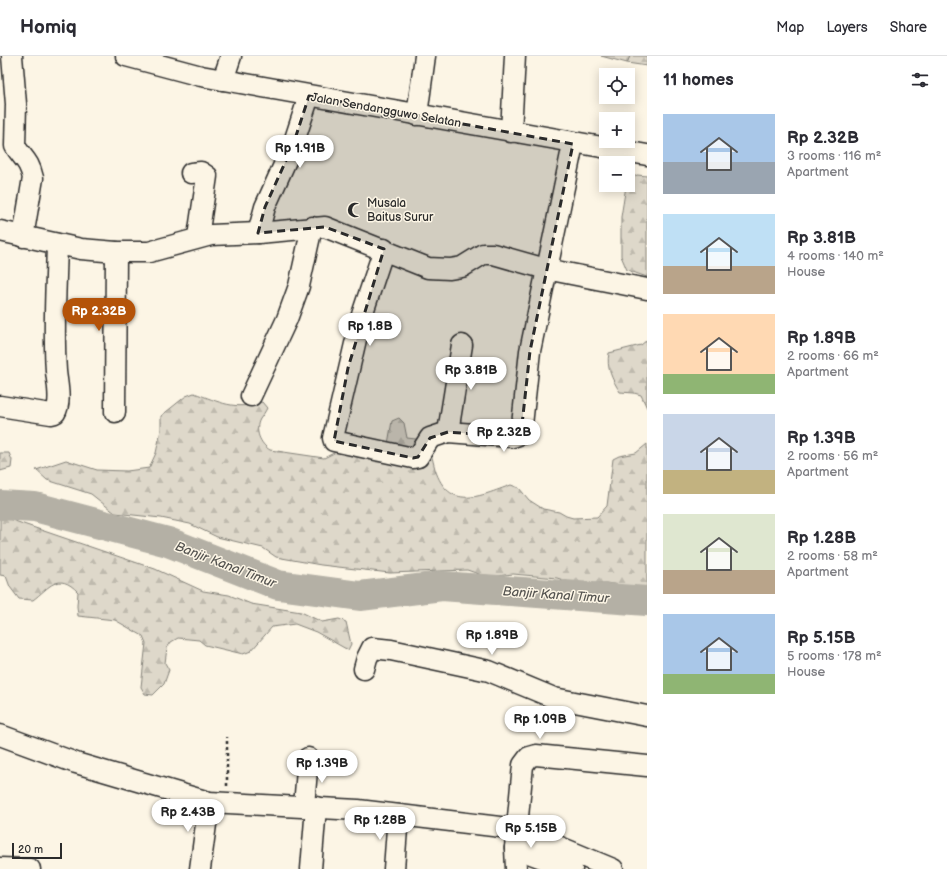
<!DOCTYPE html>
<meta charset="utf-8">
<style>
:root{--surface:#fff;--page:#f7f7f7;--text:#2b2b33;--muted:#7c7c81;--line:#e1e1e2;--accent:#b45309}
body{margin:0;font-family:"Balsamiq Sans",sans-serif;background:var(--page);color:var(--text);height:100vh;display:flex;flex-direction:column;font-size:15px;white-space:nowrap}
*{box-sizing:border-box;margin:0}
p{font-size:13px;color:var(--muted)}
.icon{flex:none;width:22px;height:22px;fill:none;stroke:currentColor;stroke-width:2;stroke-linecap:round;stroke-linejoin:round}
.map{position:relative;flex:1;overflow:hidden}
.side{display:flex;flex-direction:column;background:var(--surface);width:300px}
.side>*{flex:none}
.controls{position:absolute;left:599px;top:12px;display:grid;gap:8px}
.controls a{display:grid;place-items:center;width:36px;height:36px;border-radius:0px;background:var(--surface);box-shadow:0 2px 10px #0003;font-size:20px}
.scale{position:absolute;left:12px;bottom:10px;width:50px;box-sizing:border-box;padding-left:4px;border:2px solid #2b2b2b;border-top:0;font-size:11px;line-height:14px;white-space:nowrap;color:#2b2b2b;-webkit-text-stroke:3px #fcf5e5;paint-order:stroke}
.price{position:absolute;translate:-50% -34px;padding:0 9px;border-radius:14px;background:#fff;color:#222;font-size:13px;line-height:26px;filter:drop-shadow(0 1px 2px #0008)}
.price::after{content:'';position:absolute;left:50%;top:24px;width:12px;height:9px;margin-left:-6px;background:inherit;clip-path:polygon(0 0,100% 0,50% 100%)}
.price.on{background:var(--accent);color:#fff}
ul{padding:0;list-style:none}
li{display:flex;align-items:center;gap:12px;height:100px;padding:0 16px}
li span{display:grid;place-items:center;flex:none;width:112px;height:80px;border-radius:0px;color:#555}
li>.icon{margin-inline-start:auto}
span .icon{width:48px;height:48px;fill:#fffc;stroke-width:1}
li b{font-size:17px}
h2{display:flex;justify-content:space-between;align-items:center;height:48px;padding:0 16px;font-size:17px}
header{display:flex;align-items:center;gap:24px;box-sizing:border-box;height:56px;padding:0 20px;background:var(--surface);border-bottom:1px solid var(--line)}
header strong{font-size:19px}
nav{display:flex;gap:22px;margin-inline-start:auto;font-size:14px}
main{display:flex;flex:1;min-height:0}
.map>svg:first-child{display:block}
</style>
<header>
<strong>Homiq</strong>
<nav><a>Map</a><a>Layers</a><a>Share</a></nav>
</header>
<main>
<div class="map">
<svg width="647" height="813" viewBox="0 0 647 813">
<defs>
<pattern id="forest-firs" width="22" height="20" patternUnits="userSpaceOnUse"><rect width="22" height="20" fill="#ded8ca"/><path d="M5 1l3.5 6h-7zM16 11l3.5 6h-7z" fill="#bfbaae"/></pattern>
<pattern id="cemetery-stones" width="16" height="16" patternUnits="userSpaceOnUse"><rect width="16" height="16" fill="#ded8ca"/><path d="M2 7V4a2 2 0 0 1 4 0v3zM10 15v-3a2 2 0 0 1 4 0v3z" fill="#bfbaae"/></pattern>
</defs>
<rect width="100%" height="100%" fill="#fcf5e5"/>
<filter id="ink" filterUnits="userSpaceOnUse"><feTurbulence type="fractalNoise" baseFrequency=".025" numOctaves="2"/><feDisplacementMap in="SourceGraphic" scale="8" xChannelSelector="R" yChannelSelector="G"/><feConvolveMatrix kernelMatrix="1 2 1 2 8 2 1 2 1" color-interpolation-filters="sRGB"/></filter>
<g filter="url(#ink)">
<g fill="url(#forest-firs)" stroke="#84827a">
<polygon points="630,0 647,0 647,10 627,7"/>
<polygon points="637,119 647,120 647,221 627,214 621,200 621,161 626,130 631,123"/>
<path d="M 647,284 L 647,352 L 641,339 L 634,337 L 620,336 C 612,323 606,312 609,297 L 641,289 Z"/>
<path d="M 194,337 C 220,346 234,355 262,346 L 267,352 C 265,356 263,359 260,363 C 254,374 260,388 270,394 L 324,402 L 338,395 L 388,388 L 392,365 L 399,362 L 404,367 L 407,382 L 424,384 C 431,393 432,402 435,413 C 449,456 480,440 511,429 L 519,432 L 529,444 L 543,453 L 559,456 L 566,460 L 573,462 L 597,461 L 607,450 L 613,403 L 619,400 L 636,397 L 647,388 L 647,533 L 606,527 L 576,528 L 557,522 L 513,518 L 497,520 L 482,519 L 467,514 L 390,517 L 321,509 L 276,501 L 263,492 L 217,481 L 190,468 L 161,462 L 115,457 L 91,438 L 47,424 L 36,414 L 66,404 L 97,414 L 127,415 L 149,412 L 156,397 L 161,374 L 161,360 L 186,340 Z"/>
<polygon points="0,397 9,397 12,404 11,412 0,415"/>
<path d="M 0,460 L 155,513 L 203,535 L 229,539 L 251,548 L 301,556 L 322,566 L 339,563 L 346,566 L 351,588 L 348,594 L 316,576 L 295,568 L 272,571 L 251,595 L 243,598 L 205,589 L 199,584 L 178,582 L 171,586 L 167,592 L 165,607 L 169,614 L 164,628 L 153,639 L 145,638 L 141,631 L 146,587 L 143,580 L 115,564 L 78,560 L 77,550 L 78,536 C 58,515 49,532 33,544 L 19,543 L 10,531 L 6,520 L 0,519 Z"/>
</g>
<polygon fill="url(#cemetery-stones)" stroke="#84827a" points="601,0 630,0 627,7"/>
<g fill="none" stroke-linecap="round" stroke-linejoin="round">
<polyline stroke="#b4b0a5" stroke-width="30" points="0,449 35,451 168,486 278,529 360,540 442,530 647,545"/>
<g stroke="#2b2b2b" stroke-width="23">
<g id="minor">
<path d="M 12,0 L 16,48 L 15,90 C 23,103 29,104 33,122 L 23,181"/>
<polyline points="126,0 201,20 647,99"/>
<polyline points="223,24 231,0"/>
<polyline points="417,59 425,0"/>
<polyline points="511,76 515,0"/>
<polyline points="191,117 201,116 207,120 198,181"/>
<polyline points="0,175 81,193 116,196 149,196 211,179 258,177 325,171 428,212 450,213 462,211 483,198 493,198 546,213 647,233"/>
<polyline points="258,177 265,151 293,89 309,40"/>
<polyline points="384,193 361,262 333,382 334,385 413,402 418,401 430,382 448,376 513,381 521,378 530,295 573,88"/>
<polyline points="251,340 287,263 299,230 312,171"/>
<path d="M 0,350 L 51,358 L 55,357 C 62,346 57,327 56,315 C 53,272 56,231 57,188"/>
<polyline points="115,356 116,196"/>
<polyline points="448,376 462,289"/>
<polyline points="364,613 367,602 372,592 391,594 489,615 554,642 647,660"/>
<polyline points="0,679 76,707 209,746 358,754 517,773 613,813"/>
<polyline points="304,750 308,702"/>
<polyline points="515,792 572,813"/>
<polyline points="0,812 30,813"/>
<polyline points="200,813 209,746"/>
<polyline points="311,813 316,751"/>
<polyline points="394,813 398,759"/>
<polyline points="516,813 515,792 523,709 529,701 536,699 647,710"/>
</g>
</g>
<polyline stroke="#2b2b2b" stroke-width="2.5" stroke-dasharray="3 3" stroke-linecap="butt" points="227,730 227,681"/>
<use href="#minor" stroke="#fcf5e5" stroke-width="20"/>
</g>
</g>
<path fill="#2b2b2b" fill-opacity="0.2" stroke="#2b2b2b" stroke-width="3" stroke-dasharray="8 5" stroke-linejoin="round" d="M 309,40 L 573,88 L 530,295 L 521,378 L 513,381 L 448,376 L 430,382 L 418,401 L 413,402 L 334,385 L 348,312 L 384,193 L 325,171 L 258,177 L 265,151 L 293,89 Z"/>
<defs>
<g id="mosque-bare" transform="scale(1.2)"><path d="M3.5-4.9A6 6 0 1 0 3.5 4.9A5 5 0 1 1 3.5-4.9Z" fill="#2b2b2b" stroke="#fcf5e5" stroke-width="2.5" paint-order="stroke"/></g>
</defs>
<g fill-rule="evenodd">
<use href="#mosque-bare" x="355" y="154"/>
</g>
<g text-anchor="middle" stroke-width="3" stroke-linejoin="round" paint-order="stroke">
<g font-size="12" fill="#2b2b2b" stroke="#fcf5e5">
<text transform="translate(386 54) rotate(10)" y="4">Jalan Sendangguwo Selatan</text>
</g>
<g font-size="12" fill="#2b2b2b" stroke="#fcf5e5" text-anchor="start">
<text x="367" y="151">Musala<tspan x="367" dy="14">Baitus Surur</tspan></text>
</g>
<g font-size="13" font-style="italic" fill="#545350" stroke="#fcf5e5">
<text transform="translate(226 508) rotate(21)" y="5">Banjir Kanal Timur</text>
<text transform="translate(556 538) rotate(4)" y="5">Banjir Kanal Timur</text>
</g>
</g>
</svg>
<div class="controls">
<a><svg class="icon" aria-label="locate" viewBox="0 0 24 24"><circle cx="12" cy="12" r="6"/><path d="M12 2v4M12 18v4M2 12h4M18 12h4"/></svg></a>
<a>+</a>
<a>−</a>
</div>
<div class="scale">20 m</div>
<b class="price" style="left:300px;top:113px">Rp 1.91B</b>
<b class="price on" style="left:99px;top:276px">Rp 2.32B</b>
<b class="price" style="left:370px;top:291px">Rp 1.8B</b>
<b class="price" style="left:471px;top:335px">Rp 3.81B</b>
<b class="price" style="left:504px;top:397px">Rp 2.32B</b>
<b class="price" style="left:492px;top:600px">Rp 1.89B</b>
<b class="price" style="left:540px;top:684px">Rp 1.09B</b>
<b class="price" style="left:322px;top:728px">Rp 1.39B</b>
<b class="price" style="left:188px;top:777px">Rp 2.43B</b>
<b class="price" style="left:380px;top:785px">Rp 1.28B</b>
<b class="price" style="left:531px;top:793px">Rp 5.15B</b>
</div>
<section class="side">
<h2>11 homes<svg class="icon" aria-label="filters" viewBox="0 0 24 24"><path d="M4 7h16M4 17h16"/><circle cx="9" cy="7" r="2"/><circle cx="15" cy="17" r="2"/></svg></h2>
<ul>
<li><span style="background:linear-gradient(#a9c7e8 60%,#9aa5b1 0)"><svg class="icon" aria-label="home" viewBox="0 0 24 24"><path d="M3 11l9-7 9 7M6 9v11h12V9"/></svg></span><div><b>Rp 2.32B</b><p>3 rooms · 116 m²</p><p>Apartment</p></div></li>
<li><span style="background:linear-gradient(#bfe0f5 65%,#b9a48a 0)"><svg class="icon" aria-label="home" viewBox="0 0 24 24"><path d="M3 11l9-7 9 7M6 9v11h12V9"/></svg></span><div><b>Rp 3.81B</b><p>4 rooms · 140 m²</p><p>House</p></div></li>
<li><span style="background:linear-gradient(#ffd9b3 75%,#8fb573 0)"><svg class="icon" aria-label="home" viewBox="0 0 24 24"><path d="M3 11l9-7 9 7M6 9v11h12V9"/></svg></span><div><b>Rp 1.89B</b><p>2 rooms · 66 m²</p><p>Apartment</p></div></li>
<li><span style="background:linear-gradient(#c9d6e8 70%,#c2b280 0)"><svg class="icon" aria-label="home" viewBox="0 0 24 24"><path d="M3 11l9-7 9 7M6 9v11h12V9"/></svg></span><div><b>Rp 1.39B</b><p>2 rooms · 56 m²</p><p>Apartment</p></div></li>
<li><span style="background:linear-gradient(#dfe7d0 70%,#b9a48a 0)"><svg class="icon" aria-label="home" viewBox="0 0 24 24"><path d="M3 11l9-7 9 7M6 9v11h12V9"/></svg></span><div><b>Rp 1.28B</b><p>2 rooms · 58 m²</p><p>Apartment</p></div></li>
<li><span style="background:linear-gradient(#a9c7e8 75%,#8fb573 0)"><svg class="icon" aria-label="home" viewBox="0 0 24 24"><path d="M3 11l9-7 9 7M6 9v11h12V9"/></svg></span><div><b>Rp 5.15B</b><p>5 rooms · 178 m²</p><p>House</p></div></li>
</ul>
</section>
</main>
